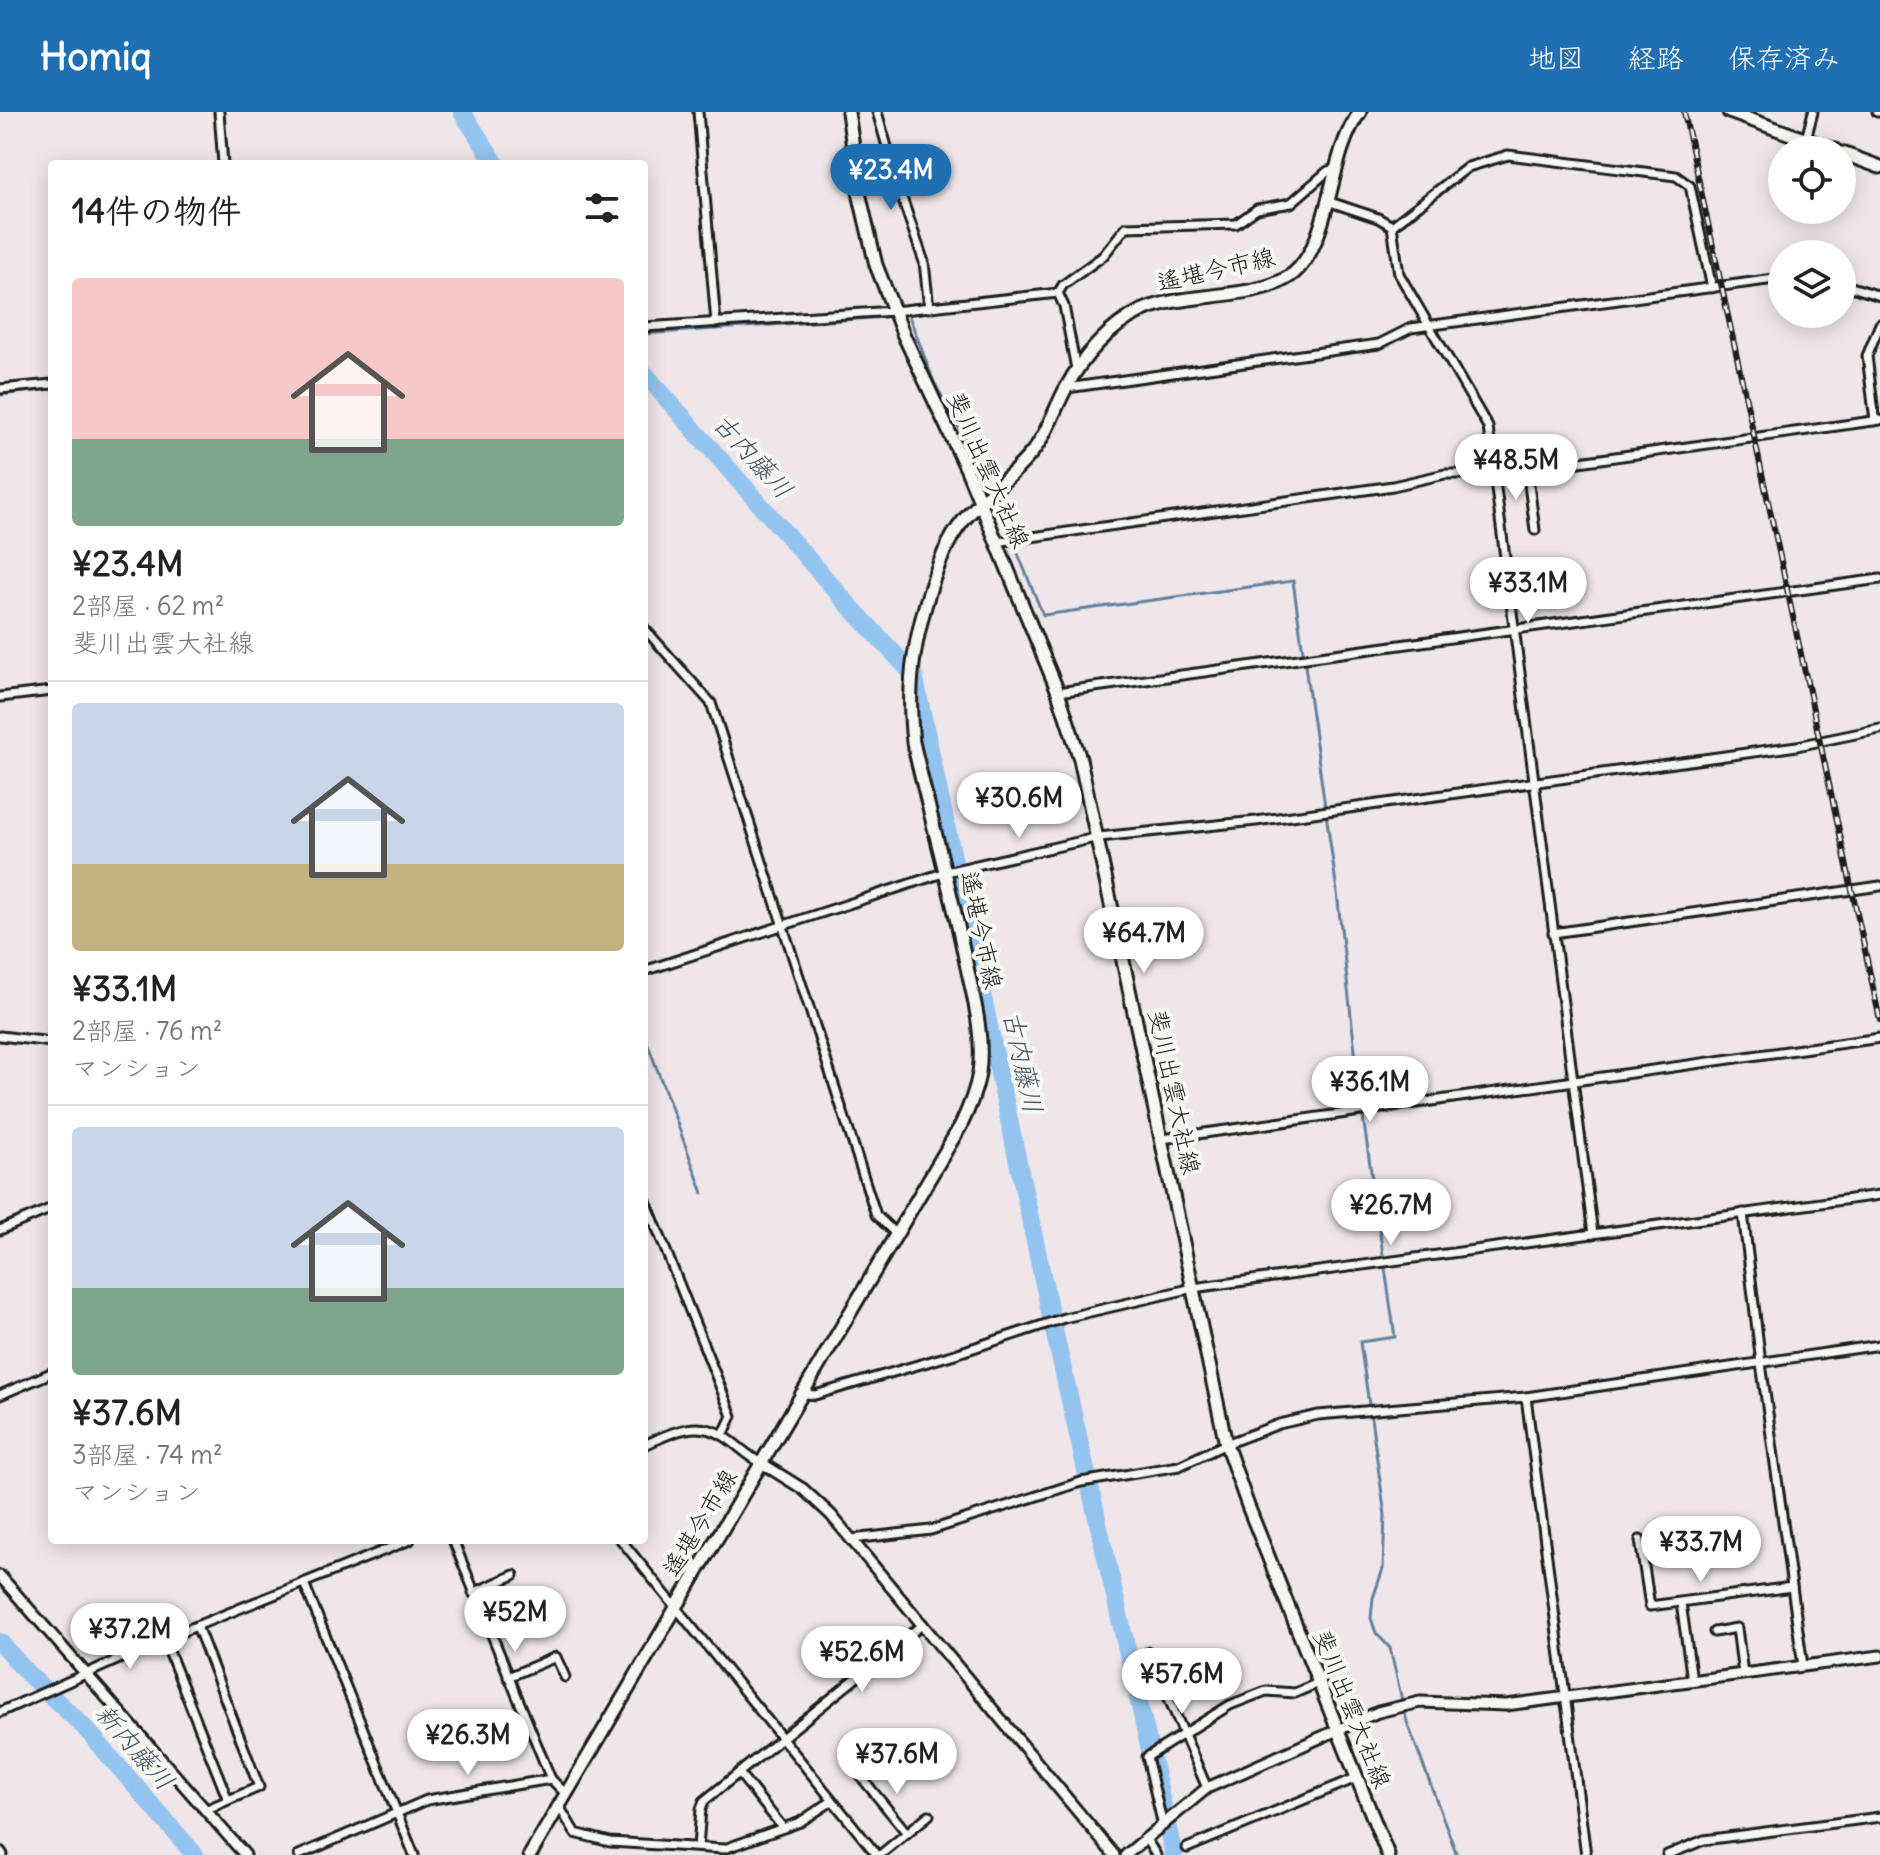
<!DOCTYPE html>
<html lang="ja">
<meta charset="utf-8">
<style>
:root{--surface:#fff;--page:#f6f6f6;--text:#222;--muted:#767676;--line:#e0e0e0;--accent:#1f6fb2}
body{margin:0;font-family:Delius,"Klee One",sans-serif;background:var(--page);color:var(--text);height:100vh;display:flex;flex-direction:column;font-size:30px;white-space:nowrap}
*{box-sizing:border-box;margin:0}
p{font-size:26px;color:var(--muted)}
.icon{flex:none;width:44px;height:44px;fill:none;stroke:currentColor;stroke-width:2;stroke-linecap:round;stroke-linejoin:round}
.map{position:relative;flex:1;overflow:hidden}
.side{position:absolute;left:48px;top:48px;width:600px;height:1384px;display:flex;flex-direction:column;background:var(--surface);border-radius:8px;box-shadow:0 4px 20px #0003}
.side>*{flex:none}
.buttons{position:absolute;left:1768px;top:24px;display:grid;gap:16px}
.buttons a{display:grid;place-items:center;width:88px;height:88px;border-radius:50%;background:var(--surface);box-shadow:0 4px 20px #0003;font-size:40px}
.price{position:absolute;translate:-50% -68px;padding:0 18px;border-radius:28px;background:#fff;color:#222;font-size:26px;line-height:52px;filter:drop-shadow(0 2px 4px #0008)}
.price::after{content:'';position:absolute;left:50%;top:48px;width:24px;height:18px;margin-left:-12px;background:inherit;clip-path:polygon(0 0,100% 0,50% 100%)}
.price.active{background:var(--accent);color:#fff}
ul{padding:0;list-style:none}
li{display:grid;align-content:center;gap:16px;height:424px;padding:0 24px}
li+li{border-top:2px solid var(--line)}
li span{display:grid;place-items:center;height:248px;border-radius:8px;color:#555}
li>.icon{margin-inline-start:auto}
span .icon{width:144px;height:144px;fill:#fffc;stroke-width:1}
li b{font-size:34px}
h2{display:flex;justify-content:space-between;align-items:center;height:96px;padding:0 24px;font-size:34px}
header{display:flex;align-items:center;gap:48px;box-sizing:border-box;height:112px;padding:0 40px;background:var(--accent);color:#fff}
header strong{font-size:38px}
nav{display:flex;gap:44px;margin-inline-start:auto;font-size:28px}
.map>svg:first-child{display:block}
</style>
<header>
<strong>Homiq</strong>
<nav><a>地図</a><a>経路</a><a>保存済み</a></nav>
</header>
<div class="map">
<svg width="1880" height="1743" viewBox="0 0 1880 1743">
<rect width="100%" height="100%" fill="#efe6ea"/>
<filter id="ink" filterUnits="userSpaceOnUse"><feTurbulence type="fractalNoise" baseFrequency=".0125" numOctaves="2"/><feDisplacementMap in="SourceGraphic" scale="16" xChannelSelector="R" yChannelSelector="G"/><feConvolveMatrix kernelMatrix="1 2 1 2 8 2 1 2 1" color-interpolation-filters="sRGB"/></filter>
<g filter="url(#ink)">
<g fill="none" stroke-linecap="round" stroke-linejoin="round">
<g stroke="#63809b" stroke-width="3">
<polyline points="909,204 934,270 980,354"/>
<polyline points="644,222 886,205"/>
<polyline points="0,283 52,277"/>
<polyline points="1001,400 1043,503 1293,469 1336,772 1361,991 1395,1225 1360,1230 1385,1403 1383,1457 1373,1486 1371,1506 1376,1521 1390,1536 1407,1610 1457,1743"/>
<polyline points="644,922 703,1081"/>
</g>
<g stroke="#93c3ef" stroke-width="18">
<polyline points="462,0 496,52"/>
<polyline points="644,261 845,489 914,563 1053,1214 1174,1743"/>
<polyline points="0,1530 27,1561 85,1616 195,1743"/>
</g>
<g stroke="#1c1c1c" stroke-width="13">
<g id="minor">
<polyline points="219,0 223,52"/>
<polyline points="698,0 716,211"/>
<polyline points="877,0 901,83 924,150 929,196"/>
<polyline points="1877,0 1880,0"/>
<polyline points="1806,27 1813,0"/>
<polyline points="1327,89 1378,106 1392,114 1399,162 1488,315 1593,1122"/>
<polyline points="1392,114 1468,55 1508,43 1676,64 1690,74 1712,176"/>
<polyline points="1842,172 1880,184"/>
<polyline points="1058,181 1064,194 1076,257"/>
<polyline points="644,215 894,199 1058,181 1063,173 1103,144 1126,115 1236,112 1257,97 1291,91 1328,59 1336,57"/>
<polyline points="1067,276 1379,232 1411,216 1782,166"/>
<polyline points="0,277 52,272"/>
<polyline points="1875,309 1867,244 1880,212"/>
<polyline points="1527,357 1535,418"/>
<polyline points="996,430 1393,374 1445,362 1493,362 1880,308"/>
<polyline points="644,516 711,591 876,1103 896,1122"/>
<polyline points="1058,580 1880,467"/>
<polyline points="0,585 52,579"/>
<polyline points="1553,821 1880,774"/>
<polyline points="644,859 946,760 1099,725 1256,709 1797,634 1880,617"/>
<polyline points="0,924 52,930"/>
<polyline points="1162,1027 1880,926"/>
<polyline points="644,1084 732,1304 723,1323"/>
<polyline points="1743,1101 1761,1251 1803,1554"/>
<polyline points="0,1118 52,1096"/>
<polyline points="800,1281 815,1283 955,1242 1064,1206 1193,1176 1880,1083"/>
<polyline points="0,1283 51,1261"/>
<polyline points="1526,1285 1586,1743"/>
<path d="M 644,1333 C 669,1322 695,1307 722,1323 C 736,1331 747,1344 763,1352"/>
<polyline points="852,1427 931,1418 1081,1370 1179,1354 1226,1332 1279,1312 1318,1303 1526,1285 1880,1233"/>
<polyline points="453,1428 551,1667 566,1682"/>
<polyline points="621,1428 877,1743"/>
<polyline points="1640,1428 1650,1494 1792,1475"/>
<polyline points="304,1471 414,1743"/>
<polyline points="473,1481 514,1463"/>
<polyline points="1681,1491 1692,1568"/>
<polyline points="486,1512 529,1494"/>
<polyline points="197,1514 259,1675 205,1698"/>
<polyline points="1714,1520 1737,1516 1743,1562"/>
<polyline points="164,1527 228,1688"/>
<polyline points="1149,1540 1207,1676"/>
<polyline points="508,1565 556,1545 565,1565"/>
<polyline points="0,1600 164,1527 410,1428"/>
<polyline points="739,1661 783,1716"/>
<polyline points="862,1666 907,1721"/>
<polyline points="559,1694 575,1721 610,1730 724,1737 800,1710 832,1689"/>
<polyline points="1163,1714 1147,1645 1230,1593 1266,1579 1295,1581 1318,1571"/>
<polyline points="1146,1727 1156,1743"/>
<polyline points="698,1735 701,1697 704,1689 923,1512"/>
<polyline points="1187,1736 1356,1666"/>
<polyline points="299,1743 427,1688 551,1667"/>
<polyline points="880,1743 929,1703"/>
<polyline points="1667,1743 1704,1728 1880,1705"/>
</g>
</g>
<g stroke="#1c1c1c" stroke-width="15">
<g id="tertiary">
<polyline points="763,1352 803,1377 831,1403 1114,1743"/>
<polyline points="0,1464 245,1743"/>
<polyline points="0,1740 2,1743"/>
<polyline points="1126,1743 1207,1676 1378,1600 1420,1590 1506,1593 1880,1544"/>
</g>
</g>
<g stroke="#1c1c1c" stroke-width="17">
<g id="secondary">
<polyline points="848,0 860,85 876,153 904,224 967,358 1058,580 1080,647 1226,1332 1248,1394 1388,1743"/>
<polyline points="1729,0 1835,38"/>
<polyline points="1842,41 1880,55"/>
<path d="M 530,1743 C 675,1500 817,1256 961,1013 C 969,996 976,979 979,961 C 984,923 974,887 966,851 C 951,777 930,704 913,630 C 911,612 910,593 911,575 C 913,529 934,444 963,409 C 985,382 1016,363 1036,335 C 1049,317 1055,296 1066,276 C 1082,245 1110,214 1141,199 C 1184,179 1261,189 1294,161 C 1332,128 1328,42 1360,0"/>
</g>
</g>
<use href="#minor" stroke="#f6f6f2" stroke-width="7"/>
<use href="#tertiary" stroke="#f6f6f2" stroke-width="9"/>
<use href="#secondary" stroke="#f6f6f2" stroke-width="11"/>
<g stroke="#1c1c1c" stroke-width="6">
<polyline id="rail" points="1684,0 1880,908"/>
</g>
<use href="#rail" stroke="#f6f6f2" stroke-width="3" stroke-dasharray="9" stroke-linecap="butt"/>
</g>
</g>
<g text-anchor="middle" stroke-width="8" stroke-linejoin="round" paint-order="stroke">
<g font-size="24" fill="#1c1c1c" stroke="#f6f6f2">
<text transform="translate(1216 158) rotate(-13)" y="8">遙堪今市線</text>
<text transform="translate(988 358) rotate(66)" y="8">斐川出雲大社線</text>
<text transform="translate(981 818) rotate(78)" y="8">遙堪今市線</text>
<text transform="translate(1174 980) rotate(78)" y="8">斐川出雲大社線</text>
<text transform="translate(700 1411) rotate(-59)" y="8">遙堪今市線</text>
<text transform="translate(1352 1597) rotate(68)" y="8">斐川出雲大社線</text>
</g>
<g font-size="26" font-style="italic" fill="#465666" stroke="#f6f6f2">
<text transform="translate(753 344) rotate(48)" y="9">古内藤川</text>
<text transform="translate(1023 950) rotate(78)" y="9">古内藤川</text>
<text transform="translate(135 1635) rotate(49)" y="9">新内藤川</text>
</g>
</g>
</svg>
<div class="buttons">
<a><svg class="icon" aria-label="locate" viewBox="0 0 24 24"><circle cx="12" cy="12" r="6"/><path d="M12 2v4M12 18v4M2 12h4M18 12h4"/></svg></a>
<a><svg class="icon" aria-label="layers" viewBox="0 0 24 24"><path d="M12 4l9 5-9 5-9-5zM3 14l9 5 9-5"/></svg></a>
</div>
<b class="price active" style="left:891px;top:100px">¥23.4M</b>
<b class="price" style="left:1516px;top:390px">¥48.5M</b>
<b class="price" style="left:1528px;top:513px">¥33.1M</b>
<b class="price" style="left:1019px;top:728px">¥30.6M</b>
<b class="price" style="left:1144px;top:863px">¥64.7M</b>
<b class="price" style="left:1370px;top:1012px">¥36.1M</b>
<b class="price" style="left:1391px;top:1135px">¥26.7M</b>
<b class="price" style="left:1701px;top:1472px">¥33.7M</b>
<b class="price" style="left:515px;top:1542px">¥52M</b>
<b class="price" style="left:130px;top:1559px">¥37.2M</b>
<b class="price" style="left:862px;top:1582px">¥52.6M</b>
<b class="price" style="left:1182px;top:1604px">¥57.6M</b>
<b class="price" style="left:468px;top:1665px">¥26.3M</b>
<b class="price" style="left:897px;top:1684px">¥37.6M</b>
<section class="side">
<h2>14件の物件<svg class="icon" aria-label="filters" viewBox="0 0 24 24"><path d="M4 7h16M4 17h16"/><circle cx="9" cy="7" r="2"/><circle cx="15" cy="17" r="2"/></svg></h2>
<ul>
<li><span style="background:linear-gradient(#f6c9c9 65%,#7fa58c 0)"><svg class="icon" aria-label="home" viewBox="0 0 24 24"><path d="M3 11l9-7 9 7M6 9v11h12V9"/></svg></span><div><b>¥23.4M</b><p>2部屋 · 62 m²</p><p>斐川出雲大社線</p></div></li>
<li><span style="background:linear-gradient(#c9d6e8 65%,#c2b280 0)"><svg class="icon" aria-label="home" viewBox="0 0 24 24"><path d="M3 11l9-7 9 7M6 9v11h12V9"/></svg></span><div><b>¥33.1M</b><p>2部屋 · 76 m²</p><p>マンション</p></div></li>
<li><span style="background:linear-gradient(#c9d6e8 65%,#7fa58c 0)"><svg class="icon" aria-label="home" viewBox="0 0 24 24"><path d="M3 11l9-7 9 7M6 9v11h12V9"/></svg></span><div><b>¥37.6M</b><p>3部屋 · 74 m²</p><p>マンション</p></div></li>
</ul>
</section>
</div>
